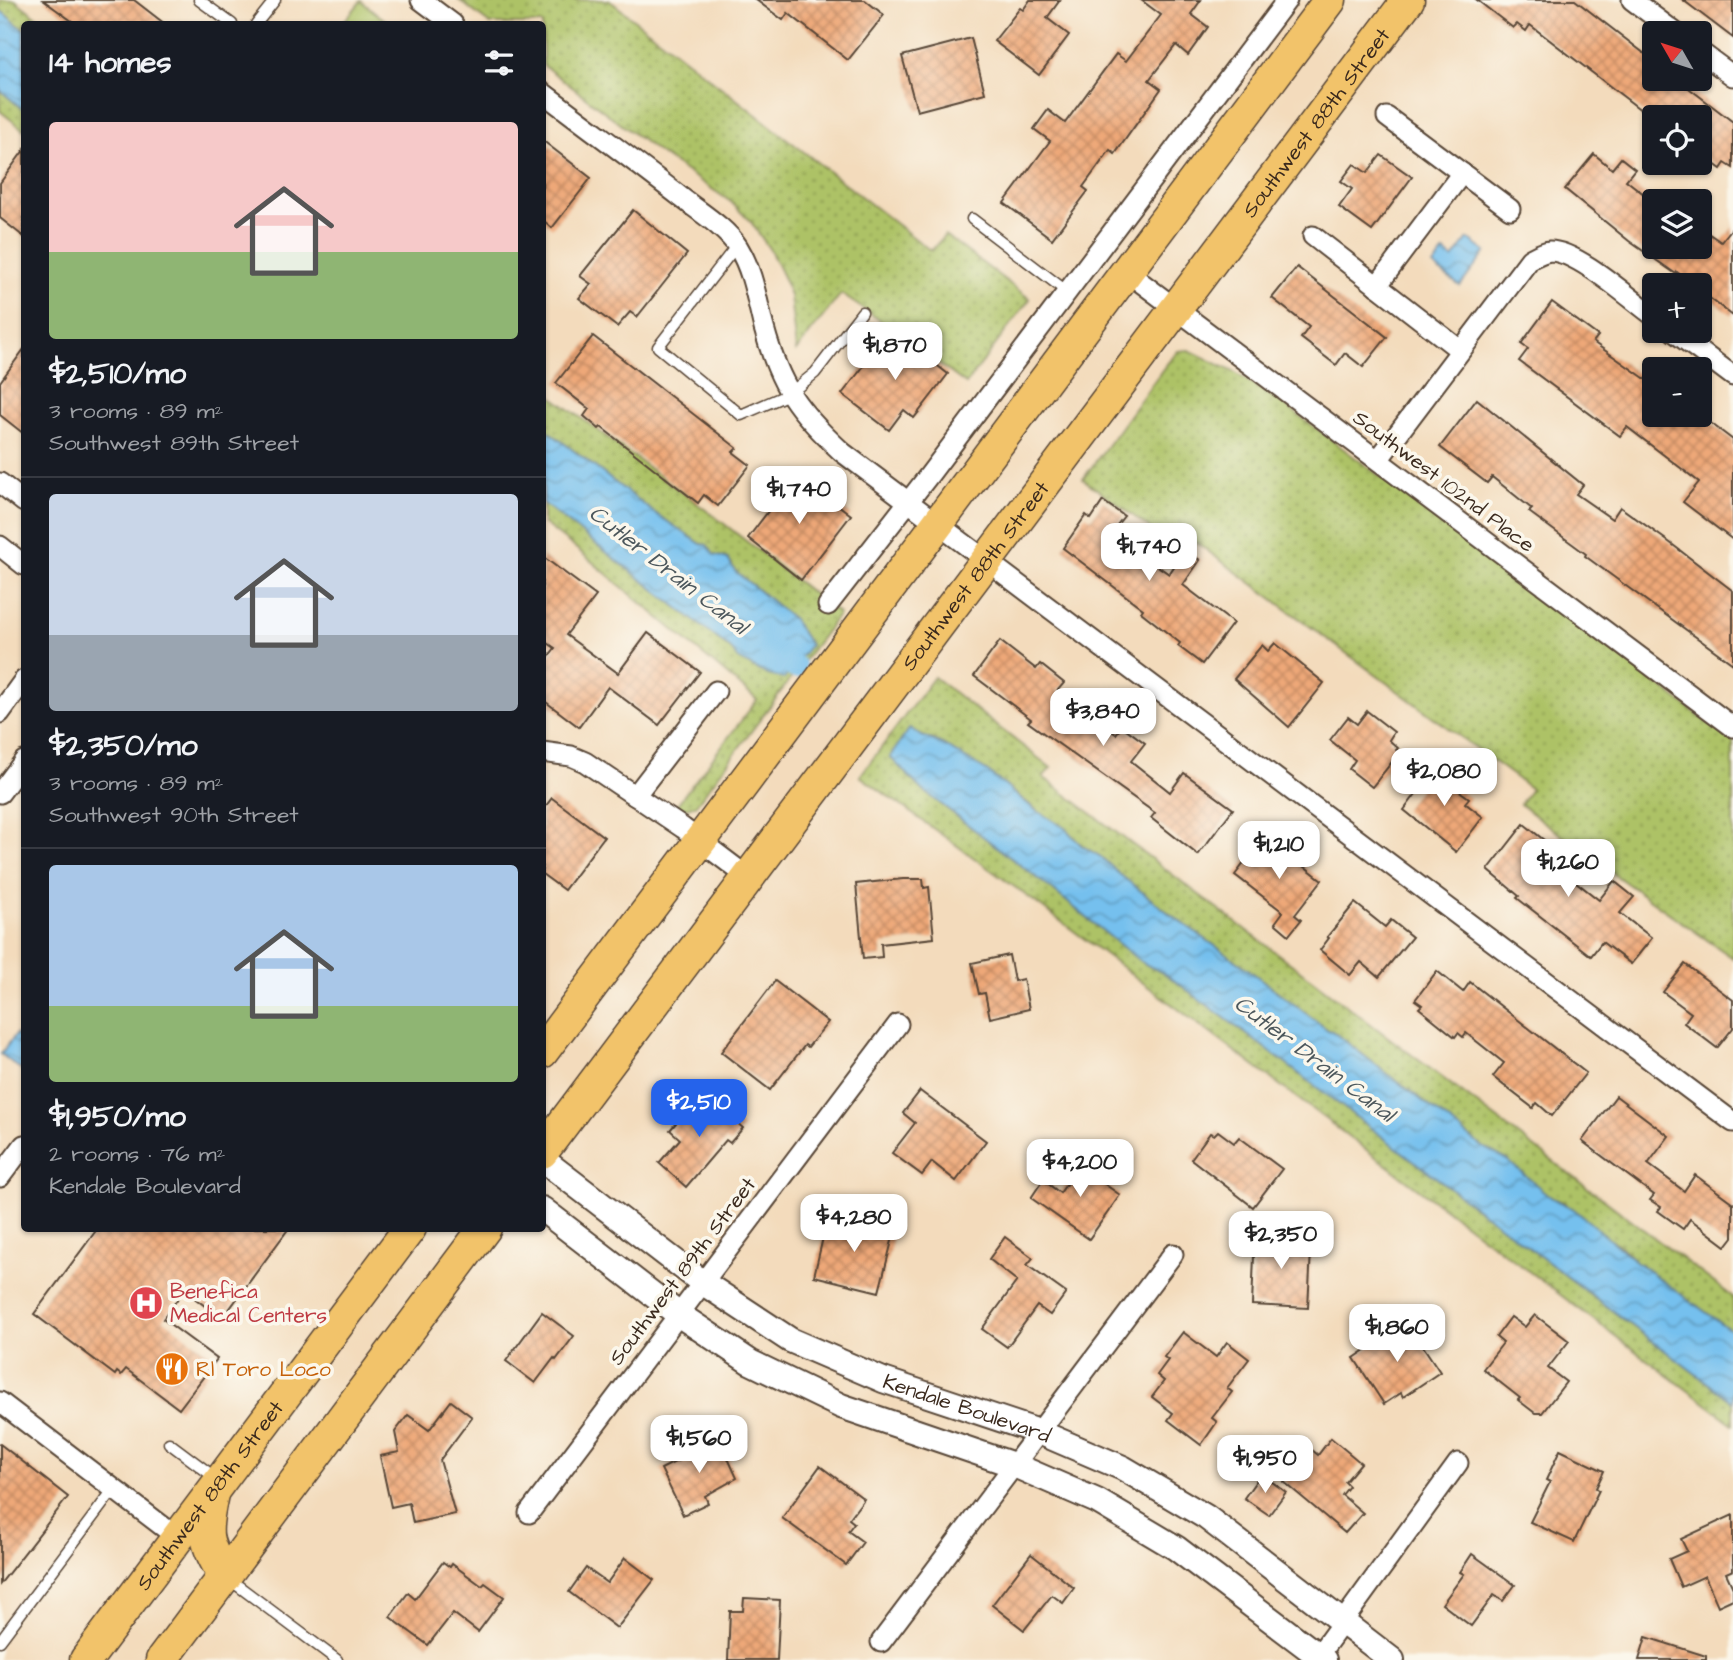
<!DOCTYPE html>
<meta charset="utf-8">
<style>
:root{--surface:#171b24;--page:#20242c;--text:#f1f3f6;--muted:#9ea1a6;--line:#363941;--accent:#2563eb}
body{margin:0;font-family:"Architects Daughter",sans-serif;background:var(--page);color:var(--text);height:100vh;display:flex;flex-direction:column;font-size:26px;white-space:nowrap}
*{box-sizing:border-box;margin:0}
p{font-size:23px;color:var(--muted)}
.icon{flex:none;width:38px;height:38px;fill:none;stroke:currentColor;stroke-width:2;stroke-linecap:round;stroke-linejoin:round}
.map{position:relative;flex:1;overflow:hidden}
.panel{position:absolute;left:21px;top:21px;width:525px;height:1211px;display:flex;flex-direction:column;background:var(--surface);border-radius:7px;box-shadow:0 2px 5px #0004}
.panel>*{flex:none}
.needle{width:46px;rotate:309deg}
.buttons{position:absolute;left:1642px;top:21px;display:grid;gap:14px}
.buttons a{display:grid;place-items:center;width:70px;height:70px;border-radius:7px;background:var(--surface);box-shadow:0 2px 5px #0004;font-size:35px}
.price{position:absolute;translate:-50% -60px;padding:0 16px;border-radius:14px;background:#fff;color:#222;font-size:23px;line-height:46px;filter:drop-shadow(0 2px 4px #0008)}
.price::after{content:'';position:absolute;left:50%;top:42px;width:21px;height:16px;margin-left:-10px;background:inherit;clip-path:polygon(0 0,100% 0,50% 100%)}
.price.current{background:var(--accent);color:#fff}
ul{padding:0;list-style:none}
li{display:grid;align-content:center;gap:14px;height:371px;padding:0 28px}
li+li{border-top:2px solid var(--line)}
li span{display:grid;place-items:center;height:217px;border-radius:7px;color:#555}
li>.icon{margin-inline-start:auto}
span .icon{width:126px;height:126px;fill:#fffc;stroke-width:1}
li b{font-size:30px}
h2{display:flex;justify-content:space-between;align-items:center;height:84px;padding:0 28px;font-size:30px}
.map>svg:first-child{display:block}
</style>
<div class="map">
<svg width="1733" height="1660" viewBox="0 0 1733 1660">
<defs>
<pattern id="grass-dots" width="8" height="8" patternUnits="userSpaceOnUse" patternTransform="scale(1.75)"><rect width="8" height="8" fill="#adc266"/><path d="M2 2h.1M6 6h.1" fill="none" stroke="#8e9e53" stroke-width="1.8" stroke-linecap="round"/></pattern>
<pattern id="water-waves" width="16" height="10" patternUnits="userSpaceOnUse" patternTransform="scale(1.75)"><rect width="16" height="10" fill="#75c0ee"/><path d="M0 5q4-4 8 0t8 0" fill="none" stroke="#619cc0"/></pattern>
<pattern id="building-cross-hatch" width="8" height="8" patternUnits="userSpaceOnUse" patternTransform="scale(1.75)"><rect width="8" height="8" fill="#eea878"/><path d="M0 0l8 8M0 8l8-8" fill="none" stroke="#c28962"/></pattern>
</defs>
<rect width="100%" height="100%" fill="#fbf7ec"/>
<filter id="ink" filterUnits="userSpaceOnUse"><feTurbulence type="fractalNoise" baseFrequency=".0143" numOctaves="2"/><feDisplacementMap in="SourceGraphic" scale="14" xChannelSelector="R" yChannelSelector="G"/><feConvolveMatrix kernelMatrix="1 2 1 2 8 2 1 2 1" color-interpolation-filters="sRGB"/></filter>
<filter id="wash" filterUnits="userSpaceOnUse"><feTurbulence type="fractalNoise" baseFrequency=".00686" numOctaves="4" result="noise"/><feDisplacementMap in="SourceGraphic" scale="28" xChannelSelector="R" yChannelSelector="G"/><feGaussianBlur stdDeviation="1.57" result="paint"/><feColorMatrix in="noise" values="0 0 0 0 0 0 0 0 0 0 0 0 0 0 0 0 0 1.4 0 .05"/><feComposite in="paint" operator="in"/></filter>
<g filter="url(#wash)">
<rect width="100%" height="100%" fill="#f3dbbc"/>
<g fill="url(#grass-dots)" stroke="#747642" stroke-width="2">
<polygon points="0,0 15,0 46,24 24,24 24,30 0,10"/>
<polygon points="459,0 609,0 931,251 945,235 1030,299 966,384 878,319 841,294 796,351 790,296 785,281 770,250 751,222 731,202 659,153 543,65 542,24 490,24"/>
<polygon points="0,90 24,110 24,130 0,111"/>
<polygon points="1189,350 1234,372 1281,402 1733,741 1733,958 1602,866 1520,804 1531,789 1190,538 1181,551 1083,479 1165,366 1178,351"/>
<path d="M 542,389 L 718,519 L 839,614 L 696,805 L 687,808 L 675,807 L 757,700 L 578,550 L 543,523 L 543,503 L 712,634 L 745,662 L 768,675 L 793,667 L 790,665 L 797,655 L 810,645 L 793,619 L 735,571 C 732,562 723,556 714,555 L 707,545 L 701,544 L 652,511 L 543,427 Z"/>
<polygon points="934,677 1051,768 1043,777 1733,1297 1733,1332 1634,1260 1618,1244 1604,1237 1563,1202 1552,1198 1532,1183 1507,1160 1481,1146 1332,1031 1328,1030 1245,967 1170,914 1118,873 1101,857 1081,845 988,772 942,744 915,733 890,757 919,787 1054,891 1141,962 1167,975 1253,1039 1733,1402 1733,1424 1023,893 860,776"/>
</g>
<polygon fill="#adc266" stroke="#747642" stroke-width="2" points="361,1 390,24 342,24"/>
<g fill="url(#water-waves)" stroke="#587586" stroke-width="2">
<polygon points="0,10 24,30 24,110 0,90"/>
<polygon points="1468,239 1486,252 1460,286 1433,266 1444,252 1453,259"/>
<polygon points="543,427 652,511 701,544 707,545 714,555 728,559 735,571 793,619 810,645 801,657 797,655 790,665 793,668 784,679 768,675 738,659 731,649 543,503"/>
<polygon points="910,728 922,736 942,744 988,772 1034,809 1065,828 1081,845 1101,857 1118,873 1170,914 1245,967 1328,1030 1332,1031 1481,1146 1507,1160 1552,1198 1574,1209 1634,1260 1733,1332 1733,1402 1253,1039 1167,975 1141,962 1054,891 919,787 890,757"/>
<polygon points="16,1034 21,1038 18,1042 24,1046 24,1072 1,1054"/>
</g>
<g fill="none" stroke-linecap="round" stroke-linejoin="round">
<polyline stroke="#75c0ee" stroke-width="23" points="766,645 795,667"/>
</g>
<g id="blocks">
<g fill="url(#building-cross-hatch)">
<polygon points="43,0 134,0 165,24 76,24"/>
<polygon points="756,0 865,0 884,15 848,60 788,13 783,20"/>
<polygon points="1030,0 1060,0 1047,18 1069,35 1039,75 994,41 1020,8 1023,10"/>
<polygon points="1141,0 1201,0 1191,14 1208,27 1188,55 1176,45 1149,80 1161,89 1115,154 1110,150 1083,187 1088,191 1052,239 1004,203 1050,141 1034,129 1048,110 1065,123 1116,54 1126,61 1161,15"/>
<polygon points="1477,0 1575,0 1654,61 1654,79 1677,79 1733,122 1733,168 1725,163 1721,169 1699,153 1699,117 1650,117 1530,25 1526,31 1517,24 1513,28"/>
<polygon points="1683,0 1733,0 1733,38"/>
<polygon points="971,38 985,93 917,111 902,56"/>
<polygon points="542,140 591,178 552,228 542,219"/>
<polygon points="24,150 24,237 0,218 0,183"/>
<polygon points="1594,154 1612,169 1621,158 1635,169 1626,180 1654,202 1654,247 1699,247 1699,227 1721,242 1733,227 1733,316 1699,290 1699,285 1694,285 1677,272 1676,274 1629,241 1565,189"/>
<polygon points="1381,155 1412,177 1372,231 1339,207 1352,189 1341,181 1354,164 1367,173"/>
<polygon points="633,210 687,254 637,317 630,312 617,327 579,298 591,284 580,276"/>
<polygon points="1297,267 1387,337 1363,367 1345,353 1336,365 1301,338 1309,327 1272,298"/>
<polygon points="1552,302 1598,336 1593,342 1654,385 1654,415 1700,415 1733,440 1733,540 1683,502 1699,482 1627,427 1620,436 1519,361 1528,349 1521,344"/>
<polygon points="892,330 948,374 914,418 904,410 889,430 842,394"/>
<polygon points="593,336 737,448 733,452 750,465 718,506 704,495 698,503 601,427 599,429 584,416 589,409 556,383"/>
<polygon points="24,349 24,434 0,415 0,382"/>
<polygon points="1477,399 1583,485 1576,494 1612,519 1620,507 1669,542 1733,591 1733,664 1585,556 1586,554 1529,512 1532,509 1492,477 1487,483 1440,447"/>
<polygon points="797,473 851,515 801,580 748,538"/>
<polygon points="1103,501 1124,516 1117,525 1130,534 1124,542 1169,574 1185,550 1200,560 1183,585 1233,623 1202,664 1178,646 1180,643 1141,612 1143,609 1063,548 1086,515 1091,519"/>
<polygon points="542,556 596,596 566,635 618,673 648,633 700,672 659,725 608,687 579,727 542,699 542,665 555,648 542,639"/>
<polygon points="1000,641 1036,669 1040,664 1064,683 1057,691 1116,734 1122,726 1145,743 1131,761 1170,792 1184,773 1233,809 1198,855 1151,818 1155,813 1028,722 1031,719 974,676"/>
<polygon points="1275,643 1324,683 1289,727 1234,679 1262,645 1268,651"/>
<polygon points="1367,711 1394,732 1389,740 1398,748 1396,750 1399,753 1372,787 1349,769 1355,760 1330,740 1348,717 1357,724"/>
<polygon points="1439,763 1464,782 1458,790 1469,798 1465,803 1483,817 1456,852 1404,810"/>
<polygon points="552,798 604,837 564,890 542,874 542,811"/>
<polygon points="1524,824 1555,849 1547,859 1599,900 1614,881 1634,897 1620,913 1652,938 1631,964 1602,942 1591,956 1517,898 1519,896 1488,870"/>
<polygon points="1265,836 1322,880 1295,915 1301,920 1289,935 1275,923 1283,912 1235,875"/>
<polygon points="903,879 923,879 924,888 929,887 934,938 881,944 882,957 863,959 856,884"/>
<polygon points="1355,903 1385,927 1391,920 1412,937 1379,977 1361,962 1350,975 1320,950 1329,938 1327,937"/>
<polygon points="1009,955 1014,981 1023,979 1029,1009 990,1018 985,993 979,994 972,963"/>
<polygon points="1685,964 1733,1000 1733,1028 1717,1048 1684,1023 1691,1013 1663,992"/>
<polygon points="1437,971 1463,992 1470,982 1586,1073 1552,1116 1537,1103 1533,1108 1493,1077 1504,1063 1466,1033 1463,1037 1458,1033 1455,1037 1419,1008 1422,1005 1415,1000"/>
<polygon points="775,981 828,1022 808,1047 805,1045 770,1090 721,1052"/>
<polygon points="920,1091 986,1141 956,1181 932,1162 922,1175 892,1153 915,1123 903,1113"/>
<polygon points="702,1093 743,1128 730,1143 726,1140 686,1187 659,1163 680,1139 670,1130"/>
<polygon points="1616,1096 1669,1136 1648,1164 1684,1191 1695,1175 1733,1203 1733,1237 1726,1246 1690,1219 1683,1229 1658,1211 1661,1207 1650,1200 1654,1195 1582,1141"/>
<polygon points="1218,1131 1234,1143 1239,1137 1282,1169 1253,1207 1191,1159 1210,1133 1214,1135"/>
<polygon points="1089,1158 1110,1173 1103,1183 1120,1195 1089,1239 1031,1198 1043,1180 1060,1193 1074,1173 1077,1175"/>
<polygon points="828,1216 894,1233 879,1292 814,1276"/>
<polygon points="98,1228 289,1228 222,1319 184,1290 163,1319 217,1359 179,1409 126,1369 121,1375 117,1372 115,1375 34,1314"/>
<polygon points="1255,1231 1299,1233 1298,1249 1311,1250 1308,1308 1252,1305"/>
<polygon points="1005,1237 1033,1258 1027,1265 1066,1293 1050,1315 1037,1306 1007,1347 982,1329 1017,1281 989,1259"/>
<polygon points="542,1312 574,1336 556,1360 554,1358 535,1383 506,1361"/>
<polygon points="1535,1315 1569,1341 1548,1368 1566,1382 1542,1413 1535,1413 1518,1400 1520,1398 1483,1369 1503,1343 1496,1337 1511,1317 1525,1327"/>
<polygon points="1407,1322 1440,1372 1403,1397 1401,1393 1384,1404 1354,1358"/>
<polygon points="1183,1332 1216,1357 1227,1342 1249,1359 1227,1388 1232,1392 1212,1418 1217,1422 1201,1445 1168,1420 1173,1413 1152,1397 1164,1381 1157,1375 1168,1360 1164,1357"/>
<polygon points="451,1401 472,1417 440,1460 455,1514 413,1523 409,1503 391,1507 380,1456 399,1452 395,1432 408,1415 429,1430"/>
<polygon points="718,1436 737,1478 705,1496 708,1503 683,1515 661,1469 693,1453 691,1449"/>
<polygon points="1331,1438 1361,1463 1345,1482 1349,1486 1342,1495 1363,1513 1345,1533 1284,1482 1312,1450 1318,1455"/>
<polygon points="0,1444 68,1497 0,1584"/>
<polygon points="1560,1450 1604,1471 1596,1488 1599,1490 1574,1542 1530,1522 1550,1482 1546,1480"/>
<polygon points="820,1466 864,1499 849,1519 854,1523 848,1531 863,1542 846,1565 782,1518"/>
<polygon points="1261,1474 1286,1492 1269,1515 1244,1498"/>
<polygon points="1733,1515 1733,1570 1726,1573 1733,1588 1733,1599 1718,1606 1705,1576 1681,1587 1669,1559 1687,1551 1681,1539"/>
<polygon points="1031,1554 1074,1588 1063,1603 1052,1595 1024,1630 992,1605"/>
<polygon points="1472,1554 1515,1585 1503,1601 1494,1595 1471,1626 1442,1604 1464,1574 1460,1572"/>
<polygon points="625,1558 654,1580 617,1628 569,1592 586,1568 607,1583"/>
<polygon points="443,1562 450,1567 452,1564 482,1586 485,1583 504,1597 478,1632 453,1613 428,1645 390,1617 408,1593 415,1599"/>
<polygon points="744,1598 780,1600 777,1660 728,1660 730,1611 743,1611"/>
<polygon points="1646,1637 1706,1656 1706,1660 1639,1660"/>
</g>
</g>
</g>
<g filter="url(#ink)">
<use href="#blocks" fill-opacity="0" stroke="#574536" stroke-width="2"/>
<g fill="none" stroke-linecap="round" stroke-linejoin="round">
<g stroke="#574536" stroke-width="13">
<g id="service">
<polyline points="199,0 232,24"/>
<polyline points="256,24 275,0"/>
<polyline points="972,219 1066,291"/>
<polyline points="737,245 658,347 741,415 789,394 815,373 862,312"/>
<polyline points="169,1443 217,1479"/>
<polyline points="229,1579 337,1660"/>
<polyline points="0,1641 113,1490"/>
</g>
</g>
<g stroke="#574536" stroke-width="23">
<g id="minor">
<polyline points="421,0 453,24"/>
<polyline points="1632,0 1676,33"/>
<polyline points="1699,51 1733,76"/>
<path d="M 542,92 C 589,128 636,162 682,198 C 701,213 726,228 738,247 C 753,271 757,301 764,328 C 780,387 798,411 842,452 L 1733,1122"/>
<polyline points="1387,117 1510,209"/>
<polyline points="1313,236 1460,350"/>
<polyline points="1127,272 1733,727"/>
<polyline points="1377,286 1462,173"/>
<polyline points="1673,331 1733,376"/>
<path d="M 1378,460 L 1530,259 C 1536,256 1542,252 1550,251 C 1578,251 1630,299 1654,316"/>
<polyline points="0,483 24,502"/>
<polyline points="0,546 24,565"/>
<polyline points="828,605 930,474 1287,0"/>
<polyline points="0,713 24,680"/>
<polyline points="542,752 571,756 585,762 683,828 749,878"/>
<polyline points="0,793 24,761"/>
<polyline points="635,796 716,691"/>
<polyline points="0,1177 24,1145"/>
<polyline points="0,1402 178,1538"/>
<polyline points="529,1513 898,1024"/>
<polyline points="881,1642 1173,1254"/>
<polyline points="1315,1660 1458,1463"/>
</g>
</g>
<g stroke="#574536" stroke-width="28">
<g id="tertiary">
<path id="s1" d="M 542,1159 L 702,1282 L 790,1340 L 883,1380 L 1039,1432 L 1123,1468 L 1206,1517 L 1392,1660"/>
<polyline points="542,1209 678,1314 750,1362 841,1406 1014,1465 1097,1501 1176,1548 1324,1660"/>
</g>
</g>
<g stroke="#574536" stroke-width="35">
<g id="primary">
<polyline points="542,1052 1330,0"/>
<path id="s2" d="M 542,1152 L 1408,0"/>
<path d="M 212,1494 C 203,1535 204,1541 225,1577"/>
<path id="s3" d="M 86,1660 L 410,1228"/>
<polyline points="162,1660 485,1228"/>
</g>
</g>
<use href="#service" stroke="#fff" stroke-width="10"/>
<use href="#minor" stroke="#fff" stroke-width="19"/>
<use href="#tertiary" stroke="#fff" stroke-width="24"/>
<use href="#primary" stroke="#f2c36a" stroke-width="32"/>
</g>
</g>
<defs>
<g id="hospital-disc" transform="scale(1.75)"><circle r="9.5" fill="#e0444e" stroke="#fbf7ec"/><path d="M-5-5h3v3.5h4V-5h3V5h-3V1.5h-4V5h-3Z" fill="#fff"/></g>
<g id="restaurant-disc" transform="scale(1.75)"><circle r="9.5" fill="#e8710a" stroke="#fbf7ec"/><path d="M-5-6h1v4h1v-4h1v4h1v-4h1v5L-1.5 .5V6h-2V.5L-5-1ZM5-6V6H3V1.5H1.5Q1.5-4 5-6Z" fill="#fff"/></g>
</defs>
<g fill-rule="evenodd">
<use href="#hospital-disc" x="146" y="1303"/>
<use href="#restaurant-disc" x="172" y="1369"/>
</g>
<g text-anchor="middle" stroke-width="7" stroke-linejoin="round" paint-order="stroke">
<g font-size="21" fill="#3b2a1e" stroke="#fbf7ec">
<text dy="7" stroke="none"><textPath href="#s2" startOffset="1288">Southwest 88th Street</textPath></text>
<text transform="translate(1444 481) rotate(37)" y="7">Southwest 102nd Place</text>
<text dy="7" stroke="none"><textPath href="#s2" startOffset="721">Southwest 88th Street</textPath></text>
<text transform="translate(682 1271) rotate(-53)" y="7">Southwest 89th Street</text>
<text dy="7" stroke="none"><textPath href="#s1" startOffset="497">Kendale Boulevard</textPath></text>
<text dy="7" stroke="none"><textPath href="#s3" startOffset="206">Southwest 88th Street</textPath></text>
</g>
<g font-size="21" fill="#be3a42" stroke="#fbf7ec" text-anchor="start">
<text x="170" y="1298">Benefica<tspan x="170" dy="24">Medical Centers</tspan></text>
</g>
<g font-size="21" fill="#c56008" stroke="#fbf7ec" text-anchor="start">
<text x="196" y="1376">Rl Toro Loco</text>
</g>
<g font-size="23" font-style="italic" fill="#4c575c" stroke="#fbf7ec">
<text transform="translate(669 569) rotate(38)" y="8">Cutler Drain Canal</text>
<text transform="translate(1315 1058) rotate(37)" y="8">Cutler Drain Canal</text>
</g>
</g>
</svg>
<div class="buttons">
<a><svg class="needle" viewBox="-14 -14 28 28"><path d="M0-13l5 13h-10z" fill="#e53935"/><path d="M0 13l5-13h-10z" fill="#9ea1a6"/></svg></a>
<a><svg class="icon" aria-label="locate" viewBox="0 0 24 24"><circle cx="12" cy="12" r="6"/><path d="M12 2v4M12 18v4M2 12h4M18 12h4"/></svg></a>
<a><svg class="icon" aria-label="layers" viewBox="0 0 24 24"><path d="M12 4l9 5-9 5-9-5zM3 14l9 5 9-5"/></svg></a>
<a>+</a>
<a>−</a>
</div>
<b class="price" style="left:895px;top:382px">$1,870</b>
<b class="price" style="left:799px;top:526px">$1,740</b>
<b class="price" style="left:1149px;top:583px">$1,740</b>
<b class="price" style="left:1103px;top:748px">$3,840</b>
<b class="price" style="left:1444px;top:808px">$2,080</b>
<b class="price" style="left:1279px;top:881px">$1,210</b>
<b class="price" style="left:1568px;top:899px">$1,260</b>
<b class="price current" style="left:699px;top:1139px">$2,510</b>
<b class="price" style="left:1080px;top:1199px">$4,200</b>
<b class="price" style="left:854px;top:1254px">$4,280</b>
<b class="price" style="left:1281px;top:1271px">$2,350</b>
<b class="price" style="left:1397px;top:1364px">$1,860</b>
<b class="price" style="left:699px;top:1475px">$1,560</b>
<b class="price" style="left:1265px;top:1495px">$1,950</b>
<section class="panel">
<h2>14 homes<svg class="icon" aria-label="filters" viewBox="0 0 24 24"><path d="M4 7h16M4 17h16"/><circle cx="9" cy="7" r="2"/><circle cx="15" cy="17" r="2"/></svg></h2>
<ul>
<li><span style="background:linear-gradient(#f6c9c9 60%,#8fb573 0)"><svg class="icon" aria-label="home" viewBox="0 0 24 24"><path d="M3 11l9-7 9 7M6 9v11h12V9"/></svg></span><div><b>$2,510/mo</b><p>3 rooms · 89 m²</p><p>Southwest 89th Street</p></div></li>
<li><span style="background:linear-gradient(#c9d6e8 65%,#9aa5b1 0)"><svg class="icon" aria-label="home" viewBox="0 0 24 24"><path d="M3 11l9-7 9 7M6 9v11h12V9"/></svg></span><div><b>$2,350/mo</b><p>3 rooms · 89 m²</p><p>Southwest 90th Street</p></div></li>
<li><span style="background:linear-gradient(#a9c7e8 65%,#8fb573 0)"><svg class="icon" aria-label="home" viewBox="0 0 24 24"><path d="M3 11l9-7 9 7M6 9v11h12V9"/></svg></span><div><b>$1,950/mo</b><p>2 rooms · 76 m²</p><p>Kendale Boulevard</p></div></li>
</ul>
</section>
</div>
